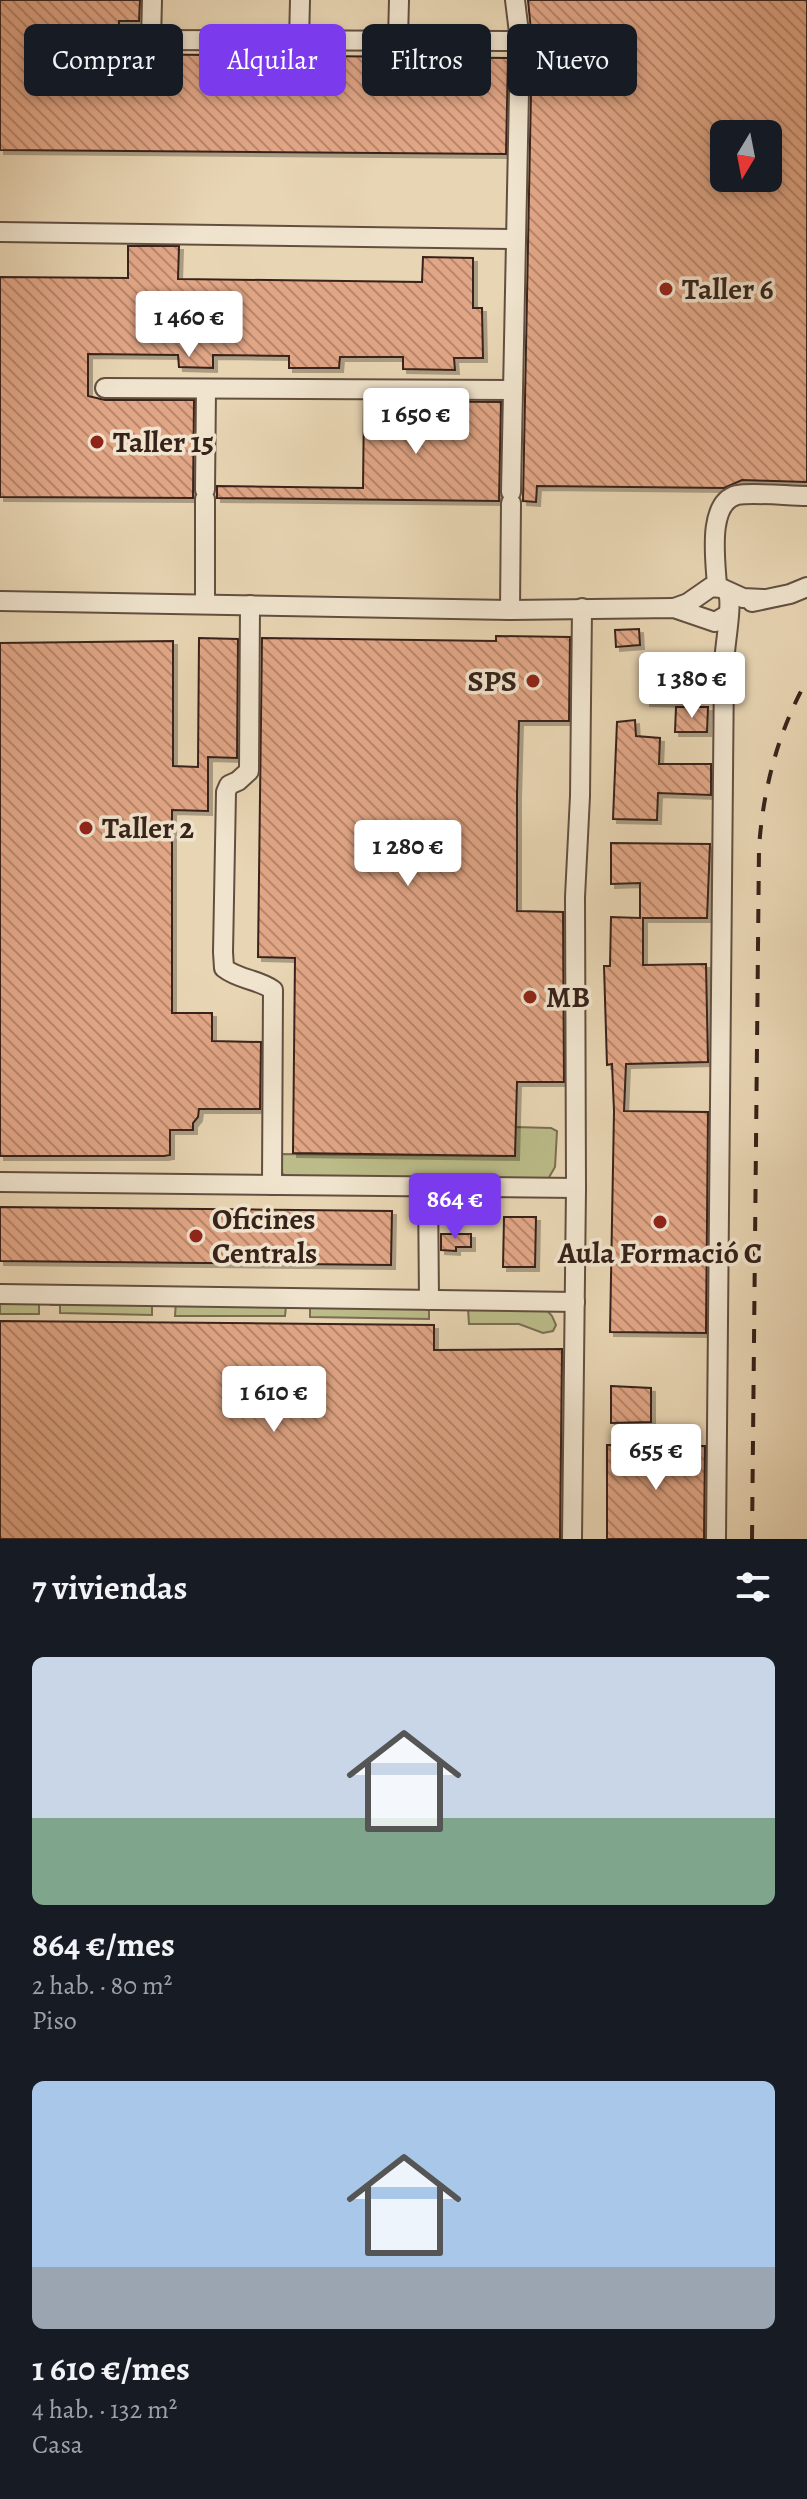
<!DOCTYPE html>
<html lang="es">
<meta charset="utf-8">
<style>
:root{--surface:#171b24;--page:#20242c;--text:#f1f3f6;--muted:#9ea1a6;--accent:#7c3aed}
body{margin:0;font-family:Alegreya,serif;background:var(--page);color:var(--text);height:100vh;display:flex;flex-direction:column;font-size:30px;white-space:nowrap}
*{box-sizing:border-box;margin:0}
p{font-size:26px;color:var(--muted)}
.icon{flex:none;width:44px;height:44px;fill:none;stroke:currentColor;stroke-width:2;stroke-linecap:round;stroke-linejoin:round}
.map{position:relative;height:1539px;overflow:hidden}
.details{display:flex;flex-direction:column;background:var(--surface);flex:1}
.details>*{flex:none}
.guide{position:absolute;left:24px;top:24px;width:760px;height:72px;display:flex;gap:16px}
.needle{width:52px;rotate:190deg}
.tools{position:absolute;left:710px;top:120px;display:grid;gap:16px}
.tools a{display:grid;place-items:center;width:72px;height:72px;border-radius:12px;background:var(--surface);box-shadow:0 4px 12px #0003;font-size:40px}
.price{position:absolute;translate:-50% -68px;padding:0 18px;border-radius:8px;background:#fff;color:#222;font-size:26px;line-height:52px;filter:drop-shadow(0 2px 4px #0008)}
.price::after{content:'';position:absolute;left:50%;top:48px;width:24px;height:18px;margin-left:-12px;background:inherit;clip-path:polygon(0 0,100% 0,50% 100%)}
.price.active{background:var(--accent);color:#fff}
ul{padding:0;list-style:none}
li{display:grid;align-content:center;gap:16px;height:424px;padding:0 32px}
li span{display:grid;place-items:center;height:248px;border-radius:12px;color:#555}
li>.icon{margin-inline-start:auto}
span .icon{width:144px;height:144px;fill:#fffc;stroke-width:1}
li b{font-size:34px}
h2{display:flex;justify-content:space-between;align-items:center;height:96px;padding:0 32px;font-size:34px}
.pill{padding:0 28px;border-radius:12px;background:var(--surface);box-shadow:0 4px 12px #0003;font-size:28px;line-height:72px}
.pill.active{background:var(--accent);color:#fff}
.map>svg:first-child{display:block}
</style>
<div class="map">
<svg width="807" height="1539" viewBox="0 0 807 1539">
<defs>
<pattern id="building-back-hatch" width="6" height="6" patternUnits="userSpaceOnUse" patternTransform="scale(2)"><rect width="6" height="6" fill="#e1a686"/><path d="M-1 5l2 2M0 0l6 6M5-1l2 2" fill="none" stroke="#b7876d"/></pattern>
<filter id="shadow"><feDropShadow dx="4" dy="4" stdDeviation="0" flood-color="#0004"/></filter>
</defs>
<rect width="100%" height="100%" fill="#e8d5b3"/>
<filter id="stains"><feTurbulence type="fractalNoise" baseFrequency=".0025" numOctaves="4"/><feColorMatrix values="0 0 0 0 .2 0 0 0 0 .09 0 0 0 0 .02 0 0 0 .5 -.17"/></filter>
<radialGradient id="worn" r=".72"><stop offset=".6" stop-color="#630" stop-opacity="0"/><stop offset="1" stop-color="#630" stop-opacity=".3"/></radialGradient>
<g fill="#bbbc89" stroke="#796f52" stroke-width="2">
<polygon points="515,1127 551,1128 557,1131 555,1167 548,1179 287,1179 280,1170 280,1154 515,1156"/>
<rect x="0" y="1299" width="39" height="15"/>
<polygon points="51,1299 161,1300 162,1306 152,1306 152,1315 60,1313 60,1305 51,1305"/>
<polygon points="176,1301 286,1306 285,1316 175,1316"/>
<polygon points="310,1302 429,1304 429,1319 310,1317"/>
<polygon points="437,1304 545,1308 552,1316 556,1325 553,1331 543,1333 519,1324 469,1324 468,1309 436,1309"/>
</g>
<g fill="url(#building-back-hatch)" stroke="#37221a" stroke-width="2" fill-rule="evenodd" filter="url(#shadow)">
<polygon points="0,0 140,0 139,21 119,21 119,28 109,35 109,45 119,54 508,58 506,154 0,150"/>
<path d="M 528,0 L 807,0 L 807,482 L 742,480 L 724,488 L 537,486 L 536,502 L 523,501 L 532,41 ZM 724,134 L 768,134 L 768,178 L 724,178 Z"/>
<polygon points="128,246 179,246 178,279 422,282 423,257 473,258 473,308 482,308 483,358 454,358 455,370 403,369 403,357 340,357 339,368 289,368 289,356 213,355 213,368 179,367 178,355 88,354 88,396 105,400 194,400 193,498 0,497 0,277 128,278"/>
<polygon points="364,401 501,402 499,501 217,498 217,486 363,488"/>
<polygon points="639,629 640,645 616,647 615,630"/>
<polygon points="496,636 570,637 569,721 519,721 517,795 517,911 563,912 564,1082 517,1082 515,1156 293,1153 295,958 258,957 262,638 496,641"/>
<polygon points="199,638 238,639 237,758 208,757 208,811 172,810 172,1013 212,1013 212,1041 261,1042 260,1109 199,1109 198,1117 193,1123 193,1130 170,1130 170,1155 164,1156 0,1156 0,643 173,641 173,766 198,767"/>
<polygon points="648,661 685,661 683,703 646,702"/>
<polygon points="676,707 708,707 707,732 675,732"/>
<polygon points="635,720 636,736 660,738 659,764 711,764 711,795 658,793 657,820 613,819 617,722"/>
<polygon points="611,843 710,844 707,918 643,918 643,965 706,964 708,1062 626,1064 624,1111 708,1112 706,1333 610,1332 614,1111 612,1064 607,1065 604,966 610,966 611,917 640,918 640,883 611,884"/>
<polygon points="0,1207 392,1211 391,1265 0,1261"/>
<polygon points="504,1217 536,1217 535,1267 503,1267"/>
<polygon points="441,1234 471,1234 471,1247 456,1247 456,1251 441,1250"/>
<polygon points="0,1321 434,1325 434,1350 562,1349 560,1539 0,1539"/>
<polygon points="611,1386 651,1388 651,1422 611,1423"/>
<polygon points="607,1445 705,1446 704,1539 607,1539"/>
</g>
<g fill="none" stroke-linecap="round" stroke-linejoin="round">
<g stroke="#634f40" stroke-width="22">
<g id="minor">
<polyline points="515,0 520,41"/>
<polyline points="398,39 399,0"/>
<polyline points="120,40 520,41 511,492"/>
<polyline points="151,40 152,0"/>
<polyline points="299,41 300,0"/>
<polyline points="0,232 516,239"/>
<polyline points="105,388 513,390"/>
<polyline points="205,490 206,389"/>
<polyline points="205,499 205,604"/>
<path d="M 717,587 C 716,563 706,503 737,495 C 753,492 789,496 807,496"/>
<polyline points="0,601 510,610 674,608 715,622 727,615"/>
<polyline points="752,602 790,594 807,587"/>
<path d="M 250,605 L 249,771 L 238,781 L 229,785 L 226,792 L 223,952 L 224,968 C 239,980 258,979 273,990 L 272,1185"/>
<polyline points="674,608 688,603 711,587 721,588 743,598 763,599"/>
<polyline points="510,610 511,503"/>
<polyline points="0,1182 576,1188"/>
<polyline points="428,1187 429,1300"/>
<polyline points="0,1294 575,1302"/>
<polyline points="572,1539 576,1188 575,897 580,796 582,608"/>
<path d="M 716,1539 L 724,666 C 724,647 733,606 728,593"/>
</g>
</g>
<use href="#minor" stroke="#f0e4ce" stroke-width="18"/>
<path stroke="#37221a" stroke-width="4" stroke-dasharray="14 14" stroke-linecap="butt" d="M 752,1539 L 759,848 C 763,789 778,732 807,680"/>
</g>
<g fill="#8f2418" stroke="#f0e4ce" stroke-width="3">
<circle cx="666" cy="289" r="8"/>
<circle cx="97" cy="442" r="8"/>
<circle cx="533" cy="681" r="8"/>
<circle cx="86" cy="828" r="8"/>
<circle cx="530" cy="997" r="8"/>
<circle cx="660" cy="1222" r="8"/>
<circle cx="196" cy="1236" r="8"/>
</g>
<g text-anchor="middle" stroke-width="7" stroke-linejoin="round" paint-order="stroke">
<g font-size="30" font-weight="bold" fill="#37221a" stroke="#f0e4ce" text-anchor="start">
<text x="682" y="299">Taller 6</text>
<text x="113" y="452">Taller 15</text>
<text x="517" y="691" text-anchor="end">SPS</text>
<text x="102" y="838">Taller 2</text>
<text x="546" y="1007">MB</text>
<text x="212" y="1229">Oficines<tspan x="212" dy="34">Centrals</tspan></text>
<text x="660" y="1263" text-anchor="middle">Aula Formació C</text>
</g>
</g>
<rect width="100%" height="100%" filter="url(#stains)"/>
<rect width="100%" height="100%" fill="url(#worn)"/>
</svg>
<div class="tools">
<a><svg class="needle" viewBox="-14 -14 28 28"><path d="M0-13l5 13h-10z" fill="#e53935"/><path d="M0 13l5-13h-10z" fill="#9ea1a6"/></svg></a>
</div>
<b class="price" style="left:189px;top:359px">1 460 €</b>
<b class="price" style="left:416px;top:456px">1 650 €</b>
<b class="price" style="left:692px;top:720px">1 380 €</b>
<b class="price" style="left:408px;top:888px">1 280 €</b>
<b class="price active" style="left:455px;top:1241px">864 €</b>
<b class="price" style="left:274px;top:1434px">1 610 €</b>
<b class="price" style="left:656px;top:1492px">655 €</b>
<div class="guide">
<a class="pill">Comprar</a>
<a class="pill active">Alquilar</a>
<a class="pill">Filtros</a>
<a class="pill">Nuevo</a>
</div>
</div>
<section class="details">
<h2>7 viviendas<svg class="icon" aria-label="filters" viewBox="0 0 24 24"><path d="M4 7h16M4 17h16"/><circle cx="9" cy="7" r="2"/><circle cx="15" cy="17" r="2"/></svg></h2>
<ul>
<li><span style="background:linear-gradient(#c9d6e8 65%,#7fa58c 0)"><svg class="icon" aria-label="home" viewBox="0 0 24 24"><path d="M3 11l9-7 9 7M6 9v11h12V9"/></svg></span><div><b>864 €/mes</b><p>2 hab. · 80 m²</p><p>Piso</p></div></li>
<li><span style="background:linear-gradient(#a9c7e8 75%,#9aa5b1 0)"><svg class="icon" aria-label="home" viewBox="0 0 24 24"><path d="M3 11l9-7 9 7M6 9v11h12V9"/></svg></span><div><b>1 610 €/mes</b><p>4 hab. · 132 m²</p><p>Casa</p></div></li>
</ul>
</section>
